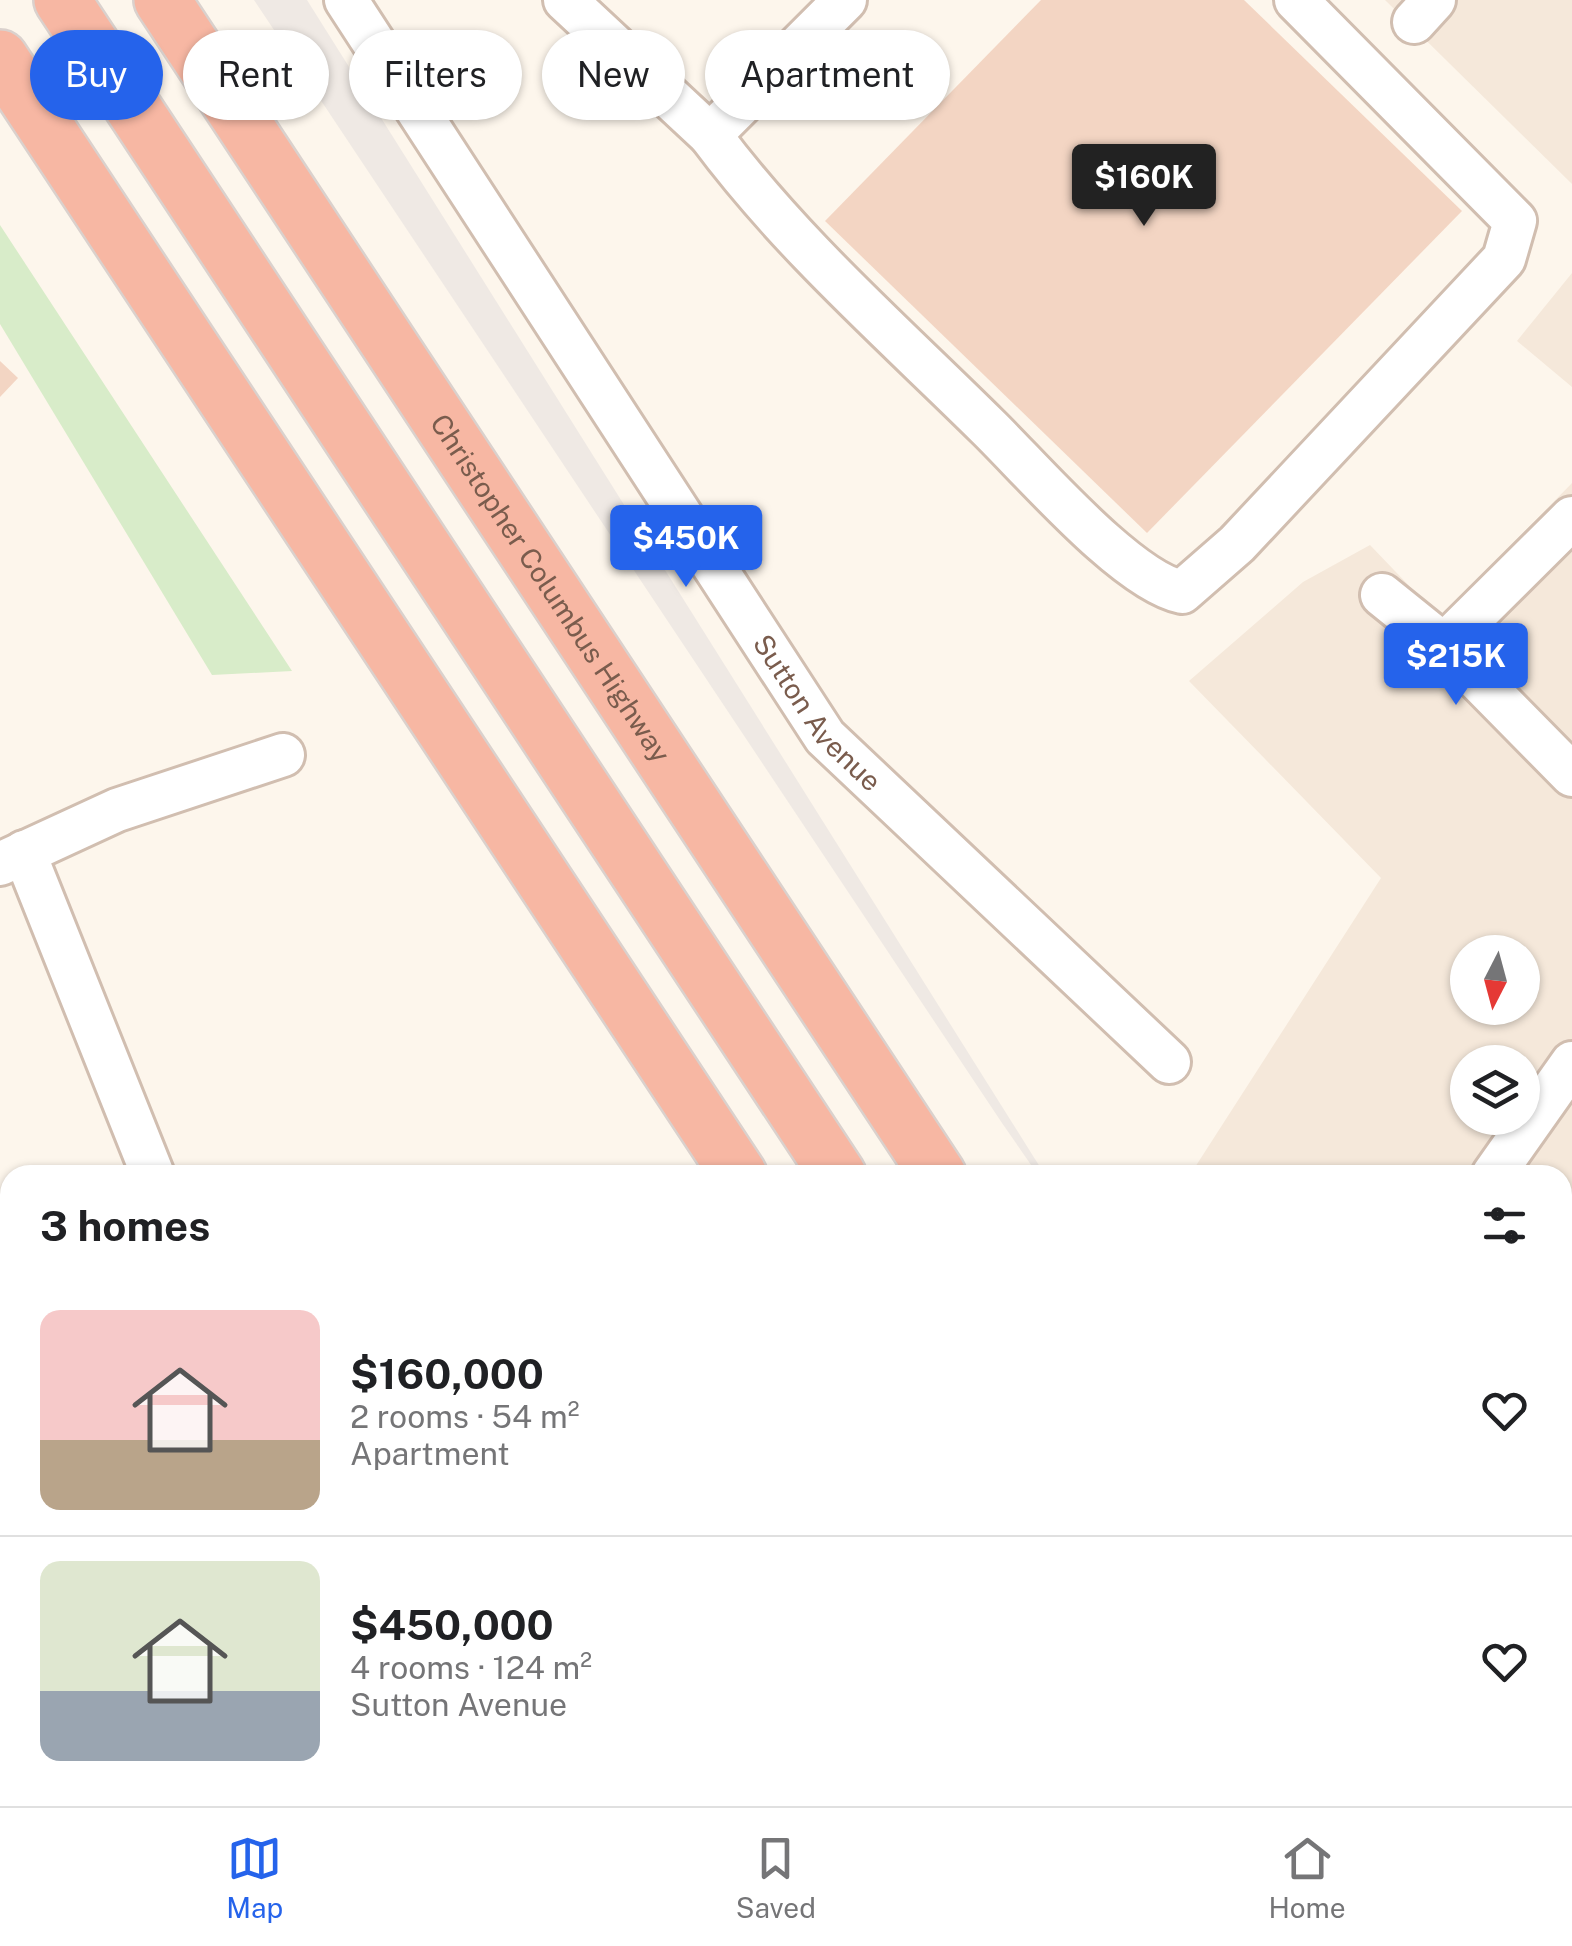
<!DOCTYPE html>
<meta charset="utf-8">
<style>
:root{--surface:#fff;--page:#f2f2f2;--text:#202124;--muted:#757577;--line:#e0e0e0;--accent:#2563eb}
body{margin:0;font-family:"Public Sans",sans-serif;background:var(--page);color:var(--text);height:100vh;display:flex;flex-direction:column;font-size:38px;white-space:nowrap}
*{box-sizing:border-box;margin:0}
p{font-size:32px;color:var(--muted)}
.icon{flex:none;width:55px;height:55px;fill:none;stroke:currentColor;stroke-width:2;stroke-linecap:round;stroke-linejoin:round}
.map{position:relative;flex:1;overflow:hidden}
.sheet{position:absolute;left:0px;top:1165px;width:1572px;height:642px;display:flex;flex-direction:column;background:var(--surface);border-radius:30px 30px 0 0;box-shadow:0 2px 8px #0004}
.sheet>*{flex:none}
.banner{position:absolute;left:30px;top:30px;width:1000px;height:90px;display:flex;gap:20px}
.needle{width:65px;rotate:186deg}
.fabs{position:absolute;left:1450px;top:935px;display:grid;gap:20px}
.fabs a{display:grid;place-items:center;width:90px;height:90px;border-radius:50%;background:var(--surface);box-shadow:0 2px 8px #0004;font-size:50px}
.price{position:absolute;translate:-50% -85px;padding:0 22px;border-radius:10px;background:var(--accent);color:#fff;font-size:32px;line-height:65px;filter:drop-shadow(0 2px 5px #0008)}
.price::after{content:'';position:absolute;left:50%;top:60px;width:30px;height:22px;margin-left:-15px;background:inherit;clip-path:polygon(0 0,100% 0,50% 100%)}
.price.on{background:#222;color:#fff}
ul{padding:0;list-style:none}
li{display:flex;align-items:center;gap:30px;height:250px;padding:0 40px}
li+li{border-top:2px solid var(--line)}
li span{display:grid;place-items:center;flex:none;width:280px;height:200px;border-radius:20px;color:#555}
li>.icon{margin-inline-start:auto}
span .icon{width:120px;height:120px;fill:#fffc;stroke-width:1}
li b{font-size:42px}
h2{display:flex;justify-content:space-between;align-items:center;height:120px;padding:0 40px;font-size:42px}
.chip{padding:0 35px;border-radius:45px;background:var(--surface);box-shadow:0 2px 8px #0004;font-size:35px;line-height:90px}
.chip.on{background:var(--accent);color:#fff}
.tab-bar{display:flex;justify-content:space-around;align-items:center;height:140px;border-top:2px solid var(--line);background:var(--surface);font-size:28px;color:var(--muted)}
.tab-bar a{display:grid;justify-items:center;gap:5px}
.tab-bar .on{color:var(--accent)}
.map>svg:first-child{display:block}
</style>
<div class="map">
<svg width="1572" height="1806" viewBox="0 0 1572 1806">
<rect width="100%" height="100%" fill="#fdf6ec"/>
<g fill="#f5e8da" fill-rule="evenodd">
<polygon points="1385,0 1572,0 1572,184"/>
<polygon points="1572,273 1572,387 1517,341"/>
<path d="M 1572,483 L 1572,1806 L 1439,1806 L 1434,1798 L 1562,1798 L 1562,1175 L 1190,1175 L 1381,878 L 1189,681 L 1303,582 L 1370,545 L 1440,618 ZM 1468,952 L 1522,952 L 1522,1008 L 1468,1008 ZM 1468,1062 L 1522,1062 L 1522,1118 L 1468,1118 Z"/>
</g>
<polygon fill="#efe9e4" points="254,0 307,0 1045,1175 1038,1175 1002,1123"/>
<polygon fill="#d8ecc9" points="0,225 292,671 212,675 0,324"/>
<g fill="#f3d5c3">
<polygon points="1041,0 1244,0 1462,211 1147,533 825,221"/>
<polygon points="0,361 18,378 0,397"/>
</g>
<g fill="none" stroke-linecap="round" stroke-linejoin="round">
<g stroke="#d1beb0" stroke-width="48">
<g id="minor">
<path id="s1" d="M 346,0 L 825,737 L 1169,1062"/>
<polyline points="565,0 710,135 845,0"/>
<polyline points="1414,22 1434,0"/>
<path d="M 710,135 C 791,244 892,332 988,427 C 1031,469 1127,581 1182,592 L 1237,544 L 1504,259 L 1515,221 L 1296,0"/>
<polyline points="1382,595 1444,645 1572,775"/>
<polyline points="1444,645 1572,518"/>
<polyline points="24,852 153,1175"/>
<polyline points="0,864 117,810 283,755"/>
<polyline points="1493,1175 1572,1063"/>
<polyline points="0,1326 10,1332"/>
<polyline points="947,1798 952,1806"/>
<polyline points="759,1806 765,1798"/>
<polyline points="877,1806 883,1798"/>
</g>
</g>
<g stroke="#dad1cd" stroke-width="58">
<g id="major">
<polyline points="0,1652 10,1661"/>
<polyline points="150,1798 159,1806"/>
</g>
</g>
<g stroke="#dad1cd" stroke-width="60">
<g id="highway">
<polyline points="62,0 838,1175"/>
<path id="s2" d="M 162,0 L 938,1175"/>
<polyline points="0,58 739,1175"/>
<polyline points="0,1556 10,1600"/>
<polyline points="0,1773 7,1806"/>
<polyline points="55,1798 57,1806"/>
<polyline points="1039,1798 1045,1806"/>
<polyline points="1151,1798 1156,1806"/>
<polyline points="1250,1798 1255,1806"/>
<polyline points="1380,1798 1386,1806"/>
</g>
</g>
<use href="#minor" stroke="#fff" stroke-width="42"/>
<use href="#major" stroke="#fbd9a5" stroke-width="52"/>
<use href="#highway" stroke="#f7b7a3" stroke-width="55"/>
</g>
<g text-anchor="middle" stroke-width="9" stroke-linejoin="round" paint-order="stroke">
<g font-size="28" fill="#7a5c4d" stroke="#fffaf3">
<text dy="10" stroke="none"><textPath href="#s2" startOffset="705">Christopher Columbus Highway</textPath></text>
<text dy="10" stroke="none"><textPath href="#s1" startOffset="855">Sutton Avenue</textPath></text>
</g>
</g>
</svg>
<div class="fabs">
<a><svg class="needle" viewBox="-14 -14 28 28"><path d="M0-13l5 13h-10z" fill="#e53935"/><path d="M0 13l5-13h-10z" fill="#757577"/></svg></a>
<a><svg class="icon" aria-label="layers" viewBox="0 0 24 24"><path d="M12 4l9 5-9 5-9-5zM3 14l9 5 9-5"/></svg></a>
</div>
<b class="price on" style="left:1144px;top:229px">$160K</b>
<b class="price" style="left:686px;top:590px">$450K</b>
<b class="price" style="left:1456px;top:708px">$215K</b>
<div class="banner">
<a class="chip on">Buy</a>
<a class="chip">Rent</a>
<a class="chip">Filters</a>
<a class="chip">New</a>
<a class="chip">Apartment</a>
</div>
<section class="sheet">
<h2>3 homes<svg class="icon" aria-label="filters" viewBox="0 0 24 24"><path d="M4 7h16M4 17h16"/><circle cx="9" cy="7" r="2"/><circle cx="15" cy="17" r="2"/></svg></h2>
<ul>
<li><span style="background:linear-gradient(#f6c9c9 65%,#b9a48a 0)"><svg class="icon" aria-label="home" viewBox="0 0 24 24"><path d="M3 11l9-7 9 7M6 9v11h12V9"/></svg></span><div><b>$160,000</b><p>2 rooms · 54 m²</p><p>Apartment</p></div><svg class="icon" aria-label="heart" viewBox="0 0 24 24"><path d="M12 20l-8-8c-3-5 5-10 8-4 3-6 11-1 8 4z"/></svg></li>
<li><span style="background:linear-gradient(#dfe7d0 65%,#9aa5b1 0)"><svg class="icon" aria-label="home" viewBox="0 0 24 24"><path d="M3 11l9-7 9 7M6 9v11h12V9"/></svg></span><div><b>$450,000</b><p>4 rooms · 124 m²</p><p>Sutton Avenue</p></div><svg class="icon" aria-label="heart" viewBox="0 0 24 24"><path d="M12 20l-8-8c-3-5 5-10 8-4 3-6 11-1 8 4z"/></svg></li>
</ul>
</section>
</div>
<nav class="tab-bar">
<a class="on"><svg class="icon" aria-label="map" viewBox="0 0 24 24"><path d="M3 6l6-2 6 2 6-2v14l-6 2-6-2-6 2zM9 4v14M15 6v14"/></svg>Map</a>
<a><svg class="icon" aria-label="saved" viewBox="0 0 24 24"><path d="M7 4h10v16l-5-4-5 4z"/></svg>Saved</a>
<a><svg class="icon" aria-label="home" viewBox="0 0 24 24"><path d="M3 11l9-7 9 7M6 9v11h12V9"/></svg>Home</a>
</nav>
